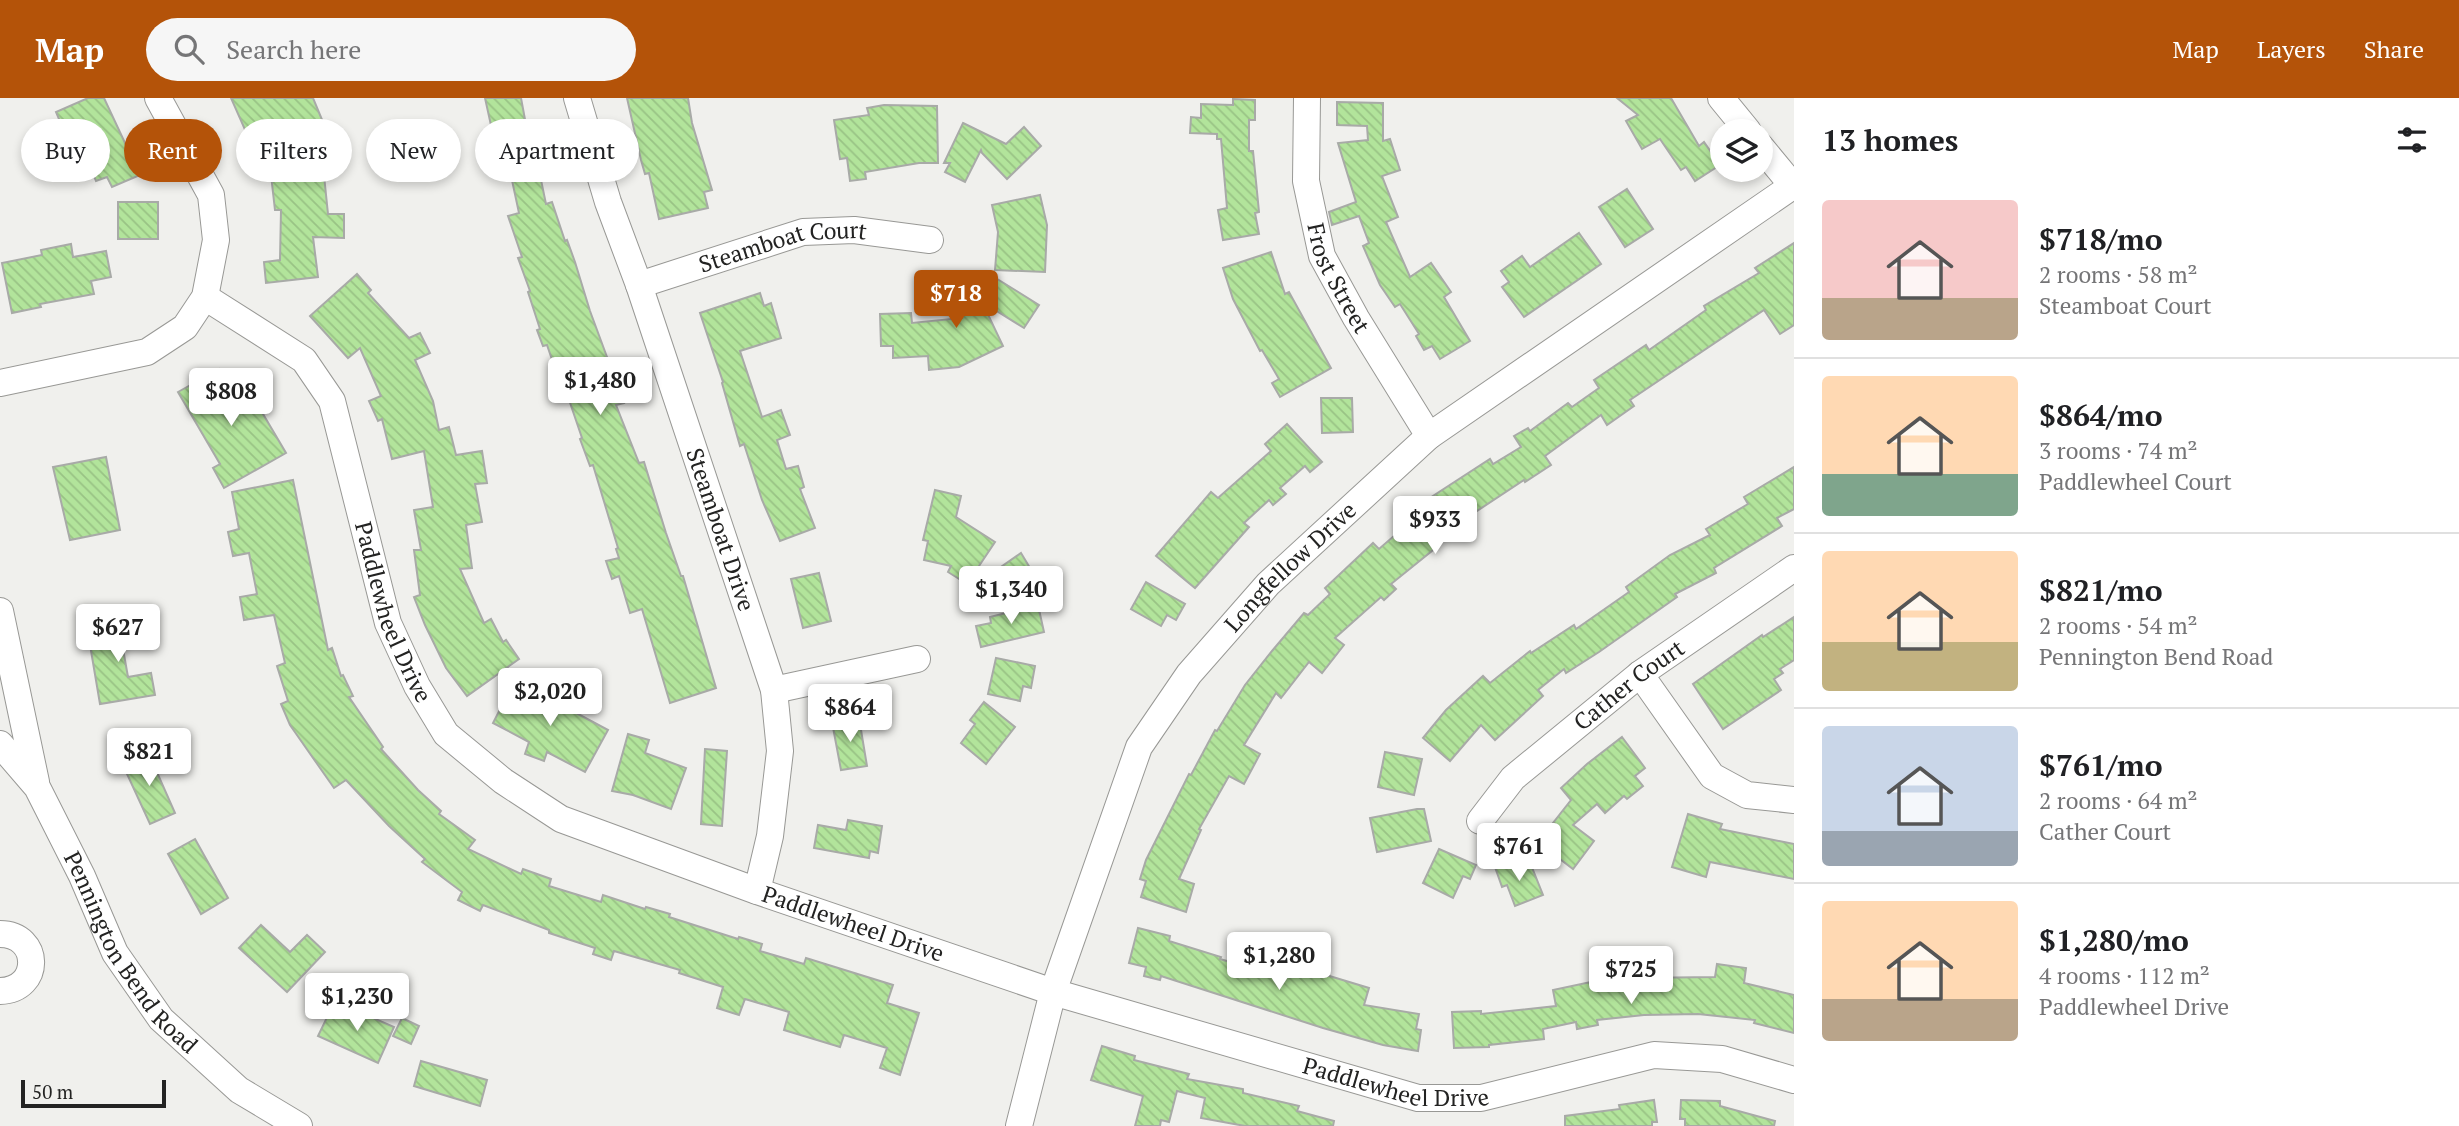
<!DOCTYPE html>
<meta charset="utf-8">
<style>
:root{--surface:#fff;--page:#f6f6f6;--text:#202124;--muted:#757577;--line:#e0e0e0;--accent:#b45309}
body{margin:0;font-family:"PT Serif",serif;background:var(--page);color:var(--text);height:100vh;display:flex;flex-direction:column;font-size:26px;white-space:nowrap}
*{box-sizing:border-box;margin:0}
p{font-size:23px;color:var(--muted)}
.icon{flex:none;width:38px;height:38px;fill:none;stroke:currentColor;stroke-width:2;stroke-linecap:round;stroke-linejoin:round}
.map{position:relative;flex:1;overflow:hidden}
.panel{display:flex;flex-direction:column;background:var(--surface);width:665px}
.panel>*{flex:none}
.hud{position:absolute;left:21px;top:21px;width:665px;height:63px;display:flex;gap:14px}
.buttons{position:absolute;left:1710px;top:21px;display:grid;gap:14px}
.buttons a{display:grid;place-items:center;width:63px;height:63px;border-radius:50%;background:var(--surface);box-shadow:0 4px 10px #0003;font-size:35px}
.scale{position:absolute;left:21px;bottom:18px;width:145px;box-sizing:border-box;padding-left:7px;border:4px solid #232322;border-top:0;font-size:19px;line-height:24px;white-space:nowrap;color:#232322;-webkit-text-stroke:5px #f0f0ed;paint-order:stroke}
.price{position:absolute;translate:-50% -60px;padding:0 16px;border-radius:7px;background:#fff;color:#222;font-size:23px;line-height:46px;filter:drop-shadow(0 2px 4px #0008)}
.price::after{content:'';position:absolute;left:50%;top:42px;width:21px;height:16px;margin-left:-10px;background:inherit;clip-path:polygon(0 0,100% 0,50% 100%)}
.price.current{background:var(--accent);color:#fff}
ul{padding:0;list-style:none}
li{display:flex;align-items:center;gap:21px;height:175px;padding:0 28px}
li+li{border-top:2px solid var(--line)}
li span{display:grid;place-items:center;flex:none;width:196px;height:140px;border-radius:7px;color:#555}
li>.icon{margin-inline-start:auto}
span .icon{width:84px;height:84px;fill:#fffc;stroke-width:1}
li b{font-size:30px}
h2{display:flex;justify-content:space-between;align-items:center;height:84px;padding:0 28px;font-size:30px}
.chip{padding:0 24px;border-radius:32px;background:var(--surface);box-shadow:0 4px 10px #0003;font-size:24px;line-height:63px}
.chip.current{background:var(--accent);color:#fff}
header{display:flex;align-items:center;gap:42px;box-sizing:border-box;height:98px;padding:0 35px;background:var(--accent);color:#fff}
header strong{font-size:33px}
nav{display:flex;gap:38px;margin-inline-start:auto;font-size:24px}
.search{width:490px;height:63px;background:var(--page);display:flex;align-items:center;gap:18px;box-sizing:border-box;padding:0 24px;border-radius:38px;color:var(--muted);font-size:26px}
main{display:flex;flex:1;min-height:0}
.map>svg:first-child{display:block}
</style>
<header>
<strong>Map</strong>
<div class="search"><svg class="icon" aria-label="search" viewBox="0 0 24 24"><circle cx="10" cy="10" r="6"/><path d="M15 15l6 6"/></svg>Search here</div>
<nav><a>Map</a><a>Layers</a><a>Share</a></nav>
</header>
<main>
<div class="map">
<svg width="1794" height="1028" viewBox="0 0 1794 1028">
<defs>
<pattern id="building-back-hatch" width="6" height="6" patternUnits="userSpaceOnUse" patternTransform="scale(1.75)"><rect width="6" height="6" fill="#b2e49b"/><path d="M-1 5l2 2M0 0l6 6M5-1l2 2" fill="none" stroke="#99c385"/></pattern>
</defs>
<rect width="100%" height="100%" fill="#f0f0ed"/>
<g fill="url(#building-back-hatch)" stroke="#a8aaa7" stroke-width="2">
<polygon points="88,0 104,0 140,77 112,89 107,79 96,83 77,36 67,40 56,14"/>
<polygon points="231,0 313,0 335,53 322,58 328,116 344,116 344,140 313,139 318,179 266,185 264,164 280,162 281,112 275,112 271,77 266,79"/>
<polygon points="485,0 521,0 532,59 536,58 546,106 552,104 565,143 567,142 575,164 590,213 624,305 616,307 639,365 644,364 666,435 681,478 683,478 716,590 670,605 642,511 630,515 619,478 612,481 606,463 619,460 616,451 618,450 593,367 590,368 580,341 582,340 565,290 562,291 547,247 543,248 537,232 540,231 528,194 530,193 518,160 522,159 508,118 519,115 506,54 489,58 486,43 494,41"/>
<polygon points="627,0 688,0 692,25 712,92 704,94 708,110 659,121 649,75 645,76 641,62"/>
<polygon points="1617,0 1671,0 1699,48 1704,44 1720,67 1695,83 1686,69 1681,72 1660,41 1642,51 1626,23 1638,17"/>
<polygon points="1233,1 1255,2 1255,22 1249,22 1249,53 1253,53 1259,114 1255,115 1259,136 1223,142 1218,112 1227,110 1221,41 1217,41 1217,36 1190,35 1191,19 1201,20 1201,6 1233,7"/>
<polygon points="1337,4 1383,5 1383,43 1390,41 1400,72 1382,78 1398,119 1386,124 1410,179 1431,165 1451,194 1444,199 1470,243 1440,261 1432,248 1424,252 1416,238 1419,236 1400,206 1395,209 1380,187 1363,148 1369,145 1359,118 1332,127 1329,114 1356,104 1338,45 1368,42 1367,28 1337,27"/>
<polygon points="884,7 937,8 938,65 919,65 865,74 866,81 850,83 847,60 840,61 834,22 869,17 867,10"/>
<polygon points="963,25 1006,46 1024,29 1041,48 1007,81 982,55 981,52 965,84 945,74 950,65 944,65"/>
<polygon points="1627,91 1653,131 1625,149 1599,109"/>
<polygon points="1040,97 1047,127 1045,174 995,172 998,134 992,107"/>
<rect x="118" y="104" width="40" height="37"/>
<polygon points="1579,135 1601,166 1524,219 1502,189 1509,184 1501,173 1522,158 1530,169"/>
<polygon points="1794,145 1794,227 1780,236 1764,212 1630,302 1634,308 1607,327 1601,317 1545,358 1551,367 1525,384 1524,382 1433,442 1438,448 1391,486 1396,491 1384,502 1381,499 1335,540 1344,547 1322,575 1309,564 1281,600 1276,595 1244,647 1260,656 1244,686 1229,678 1199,731 1201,732 1179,781 1194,786 1186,814 1141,799 1146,783 1140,781 1146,762 1189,676 1191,677 1215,632 1217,633 1245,587 1272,553 1304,515 1308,517 1330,496 1325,490 1373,445 1379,451 1402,431 1397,425 1419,407 1490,361 1493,366 1521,349 1514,338 1528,330 1530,333 1568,305 1572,309 1599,290 1594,282 1646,247 1649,252 1706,212 1704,208 1759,175 1755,170"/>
<polygon points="71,146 73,159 106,153 111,179 91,183 94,196 40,206 41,209 12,215 2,165 42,157 41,152"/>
<polygon points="1271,154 1285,196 1289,194 1331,270 1280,299 1272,285 1279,281 1262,252 1260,253 1233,201 1223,170"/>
<polygon points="357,176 371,192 368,195 409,240 420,235 430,255 415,262 433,303 439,332 449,329 456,357 482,353 487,385 475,386 482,424 466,427 472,470 460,471 484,525 491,521 503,544 506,542 519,561 467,598 446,570 425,527 414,499 420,497 414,452 421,452 414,412 433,409 424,353 392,361 382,321 378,323 369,303 381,298 360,250 348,260 310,218"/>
<polygon points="994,179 1039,207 1024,230 982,204 1003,248 959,269 929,272 928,258 893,260 893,248 881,248 880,216 911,215 912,225 962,220 959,214 982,204 979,202"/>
<polygon points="760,195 764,208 771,205 781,240 740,253 762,319 781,312 790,337 777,342 786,371 798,368 804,389 800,391 815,430 780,443 762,402 744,346 740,348 722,285 723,284 700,215"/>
<polygon points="219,271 239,307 253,299 286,355 224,390 213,370 220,366 178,294"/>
<polygon points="1321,300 1352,300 1353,334 1322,335"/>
<polygon points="1287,326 1322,364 1310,374 1305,368 1280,390 1286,396 1273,407 1269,402 1244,425 1249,429 1195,490 1156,458 1211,394 1218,400 1271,353 1265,346"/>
<polygon points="106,359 120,432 70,442 53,369"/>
<polygon points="1794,369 1794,411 1777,420 1782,428 1714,470 1716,475 1675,496 1677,499 1599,554 1566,575 1564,571 1538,592 1543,598 1495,642 1481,627 1450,663 1423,640 1446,612 1483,578 1490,585 1530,553 1531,555 1574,527 1576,531 1629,494 1626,489 1670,457 1710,437 1706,431 1748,406 1744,399"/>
<polygon points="293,382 328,552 332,550 341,578 343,577 353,598 349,599 383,649 381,651 418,692 441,713 439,716 475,742 468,751 521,776 523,771 551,781 549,788 601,804 603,797 645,811 646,809 670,816 669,819 738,841 739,839 762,846 760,853 804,866 806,860 893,887 887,905 919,915 900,977 880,970 887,950 844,937 840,949 784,932 789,914 745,901 739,917 717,910 723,889 679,875 680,872 614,853 611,862 593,856 595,850 549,835 549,832 483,807 480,813 458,802 462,794 422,764 425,761 389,728 346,682 334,690 290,627 281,606 288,603 277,568 285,565 274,517 244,522 240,499 257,496 249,455 233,458 228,434 239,431 232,394"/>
<polygon points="935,392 961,398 956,419 995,444 967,486 948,474 951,468 924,462 928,443 923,442"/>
<polygon points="1021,455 1033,475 989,505 978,485"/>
<polygon points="819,475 831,523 803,530 791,481"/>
<polygon points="1146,484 1185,506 1176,522 1167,517 1161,528 1131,511"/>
<polygon points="1038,507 1044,534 981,549 976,528 991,525 990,519"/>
<polygon points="1794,519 1794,562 1780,571 1783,575 1774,581 1781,592 1723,631 1693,586 1762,537 1763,539"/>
<polygon points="141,525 146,546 123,551 128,579 151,575 155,597 100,606 88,535"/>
<polygon points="996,560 1035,568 1031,590 1023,588 1020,603 988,596"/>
<polygon points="514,584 535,594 533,598 565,609 608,632 585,674 547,654 544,663 525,656 529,644 493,625"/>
<polygon points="984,604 1015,629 986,666 961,645 975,626 970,622"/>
<polygon points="859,620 867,668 841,672 832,624"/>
<polygon points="628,636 649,642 645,655 686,670 671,711 633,697 612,693"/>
<polygon points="1622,639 1645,670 1635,678 1643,688 1627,701 1624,698 1605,715 1597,706 1573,727 1594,743 1573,771 1538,744 1571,702 1561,690 1587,666"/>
<polygon points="705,651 727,653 722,728 701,726"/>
<polygon points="148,654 175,715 150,726 122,665"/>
<polygon points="1385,654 1422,661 1414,697 1378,689"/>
<polygon points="1417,711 1424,711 1431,743 1377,754 1370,720"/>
<polygon points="1688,716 1722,726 1720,731 1794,746 1794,781 1710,764 1706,779 1672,769"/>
<polygon points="848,722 882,728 878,755 870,753 869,760 814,750 818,727 846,732"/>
<polygon points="195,741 228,800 201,816 168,756"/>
<polygon points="1439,751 1476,767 1470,781 1463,778 1453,800 1423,785"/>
<polygon points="1512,763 1516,773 1531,767 1543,797 1515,808 1507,787 1502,789 1495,769"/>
<polygon points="261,827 290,854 307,837 325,854 287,894 239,850"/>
<polygon points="1138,830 1170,838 1169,843 1221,859 1220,861 1286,880 1290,866 1369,890 1364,907 1419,916 1416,931 1421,932 1418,953 1383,947 1323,930 1161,878 1160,882 1144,878 1146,869 1129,865"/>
<polygon points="1717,866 1746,870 1744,885 1794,897 1794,935 1754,925 1755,922 1698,916 1644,917 1597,922 1598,927 1577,931 1576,924 1543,931 1544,941 1489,947 1489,949 1454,950 1452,914 1481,913 1481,916 1556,908 1553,892 1605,881 1604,871 1633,868 1634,880 1715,879"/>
<polygon points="333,907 355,917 357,913 394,929 378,965 318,938"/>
<polygon points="402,920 419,928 411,946 393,938"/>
<polygon points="1102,948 1135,958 1134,962 1189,976 1187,981 1243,991 1243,995 1299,1008 1297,1013 1334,1023 1333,1028 1245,1028 1201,1020 1205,1000 1177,993 1169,1024 1161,1022 1160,1028 1135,1028 1143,998 1091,982"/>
<polygon points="421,963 487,982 480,1008 414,988"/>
<polygon points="1654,1002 1657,1024 1652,1024 1652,1028 1565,1028 1565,1018 1620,1011 1619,1007"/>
<polygon points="1681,1002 1720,1003 1720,1008 1775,1023 1774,1028 1685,1028 1685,1021 1680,1021"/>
</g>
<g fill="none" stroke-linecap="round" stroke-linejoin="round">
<g stroke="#989895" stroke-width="28">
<g id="minor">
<path id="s1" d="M 577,0 L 608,104 L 639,187 L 774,592 L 780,653 L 770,738 L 757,793"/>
<path id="s2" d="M 1307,0 L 1306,83 L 1322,158 L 1356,220 L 1429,338"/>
<polyline points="1721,0 1748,33"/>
<polyline points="1760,48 1793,88"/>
<path id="s3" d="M 639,187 L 803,134 L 854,132 L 930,142"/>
<path id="s4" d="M 205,199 L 304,262 L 332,303 L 388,525 L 417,588 L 446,636 L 503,683 L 561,721 L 757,793 L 1053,894 L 1418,1000 L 1481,1000 L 1654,957 L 1722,961 L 1794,982"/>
<polyline points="0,285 147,254 185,229 205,199 216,142 211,97 158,0"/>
<polyline points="0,513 36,684"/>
<polyline points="1640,576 1712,678 1747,697 1794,702"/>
<polyline points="774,592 917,561"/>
<path id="s5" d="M 0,646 L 37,689 L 82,778 L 115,855 L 161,921 L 239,992 L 299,1028"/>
<path id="s6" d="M 1480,723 L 1513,680 L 1640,576 L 1794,470"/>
<path d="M 0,836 C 41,836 42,892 0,893"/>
<path id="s7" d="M 1019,1028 L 1053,894 L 1139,649 L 1189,576 L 1268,486 L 1429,338 L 1794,87"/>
</g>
</g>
<use href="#minor" stroke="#fff" stroke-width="26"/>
</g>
<g text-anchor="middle" stroke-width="6" stroke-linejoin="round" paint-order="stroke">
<g font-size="23" fill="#232322" stroke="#f0f0ed">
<text dy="8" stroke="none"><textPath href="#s3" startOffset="150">Steamboat Court</textPath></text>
<text dy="8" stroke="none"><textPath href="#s2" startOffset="186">Frost Street</textPath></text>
<text dy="8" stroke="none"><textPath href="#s1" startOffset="455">Steamboat Drive</textPath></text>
<text dy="8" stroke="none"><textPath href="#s7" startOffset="634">Longfellow Drive</textPath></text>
<text dy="8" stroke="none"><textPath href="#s4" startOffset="387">Paddlewheel Drive</textPath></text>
<text dy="8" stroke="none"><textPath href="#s6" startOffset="203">Cather Court</textPath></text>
<text dy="8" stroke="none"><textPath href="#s4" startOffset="975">Paddlewheel Drive</textPath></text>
<text dy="8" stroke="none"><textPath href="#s5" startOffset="248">Pennington Bend Road</textPath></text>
<text dy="8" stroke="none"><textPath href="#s4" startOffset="1542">Paddlewheel Drive</textPath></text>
</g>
</g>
</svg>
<div class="buttons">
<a><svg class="icon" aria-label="layers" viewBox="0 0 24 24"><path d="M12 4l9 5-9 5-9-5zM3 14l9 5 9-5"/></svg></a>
</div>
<div class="scale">50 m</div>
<b class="price current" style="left:956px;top:232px">$718</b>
<b class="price" style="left:600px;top:319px">$1,480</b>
<b class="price" style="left:231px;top:330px">$808</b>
<b class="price" style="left:1435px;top:458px">$933</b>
<b class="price" style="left:1011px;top:528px">$1,340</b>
<b class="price" style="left:118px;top:566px">$627</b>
<b class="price" style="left:550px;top:630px">$2,020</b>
<b class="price" style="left:850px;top:646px">$864</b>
<b class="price" style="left:149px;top:690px">$821</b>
<b class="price" style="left:1519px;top:785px">$761</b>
<b class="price" style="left:1279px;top:894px">$1,280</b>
<b class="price" style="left:1631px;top:908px">$725</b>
<b class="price" style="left:357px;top:935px">$1,230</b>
<div class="hud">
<a class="chip">Buy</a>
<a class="chip current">Rent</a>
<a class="chip">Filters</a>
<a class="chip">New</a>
<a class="chip">Apartment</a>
</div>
</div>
<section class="panel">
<h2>13 homes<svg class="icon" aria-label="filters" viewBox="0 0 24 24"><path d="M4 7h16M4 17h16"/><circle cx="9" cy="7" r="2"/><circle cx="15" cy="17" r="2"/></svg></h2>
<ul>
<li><span style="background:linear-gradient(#f6c9c9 70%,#b9a48a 0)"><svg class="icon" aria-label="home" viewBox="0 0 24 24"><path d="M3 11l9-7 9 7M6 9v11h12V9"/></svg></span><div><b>$718/mo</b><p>2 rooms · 58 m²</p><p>Steamboat Court</p></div></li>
<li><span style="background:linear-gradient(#ffd9b3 70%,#7fa58c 0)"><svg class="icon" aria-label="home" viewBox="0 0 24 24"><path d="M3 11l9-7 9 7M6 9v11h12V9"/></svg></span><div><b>$864/mo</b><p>3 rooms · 74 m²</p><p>Paddlewheel Court</p></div></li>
<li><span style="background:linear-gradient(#ffd9b3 65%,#c2b280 0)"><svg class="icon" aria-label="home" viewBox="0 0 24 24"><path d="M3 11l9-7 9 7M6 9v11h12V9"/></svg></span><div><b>$821/mo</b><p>2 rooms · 54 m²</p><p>Pennington Bend Road</p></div></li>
<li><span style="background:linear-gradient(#c9d6e8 75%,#9aa5b1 0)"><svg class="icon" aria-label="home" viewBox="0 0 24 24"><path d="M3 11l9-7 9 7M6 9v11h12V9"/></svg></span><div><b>$761/mo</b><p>2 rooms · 64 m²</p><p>Cather Court</p></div></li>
<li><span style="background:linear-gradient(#ffd9b3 70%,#b9a48a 0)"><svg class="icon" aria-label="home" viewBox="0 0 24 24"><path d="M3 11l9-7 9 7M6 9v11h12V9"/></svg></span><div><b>$1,280/mo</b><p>4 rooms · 112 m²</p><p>Paddlewheel Drive</p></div></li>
</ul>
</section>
</main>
